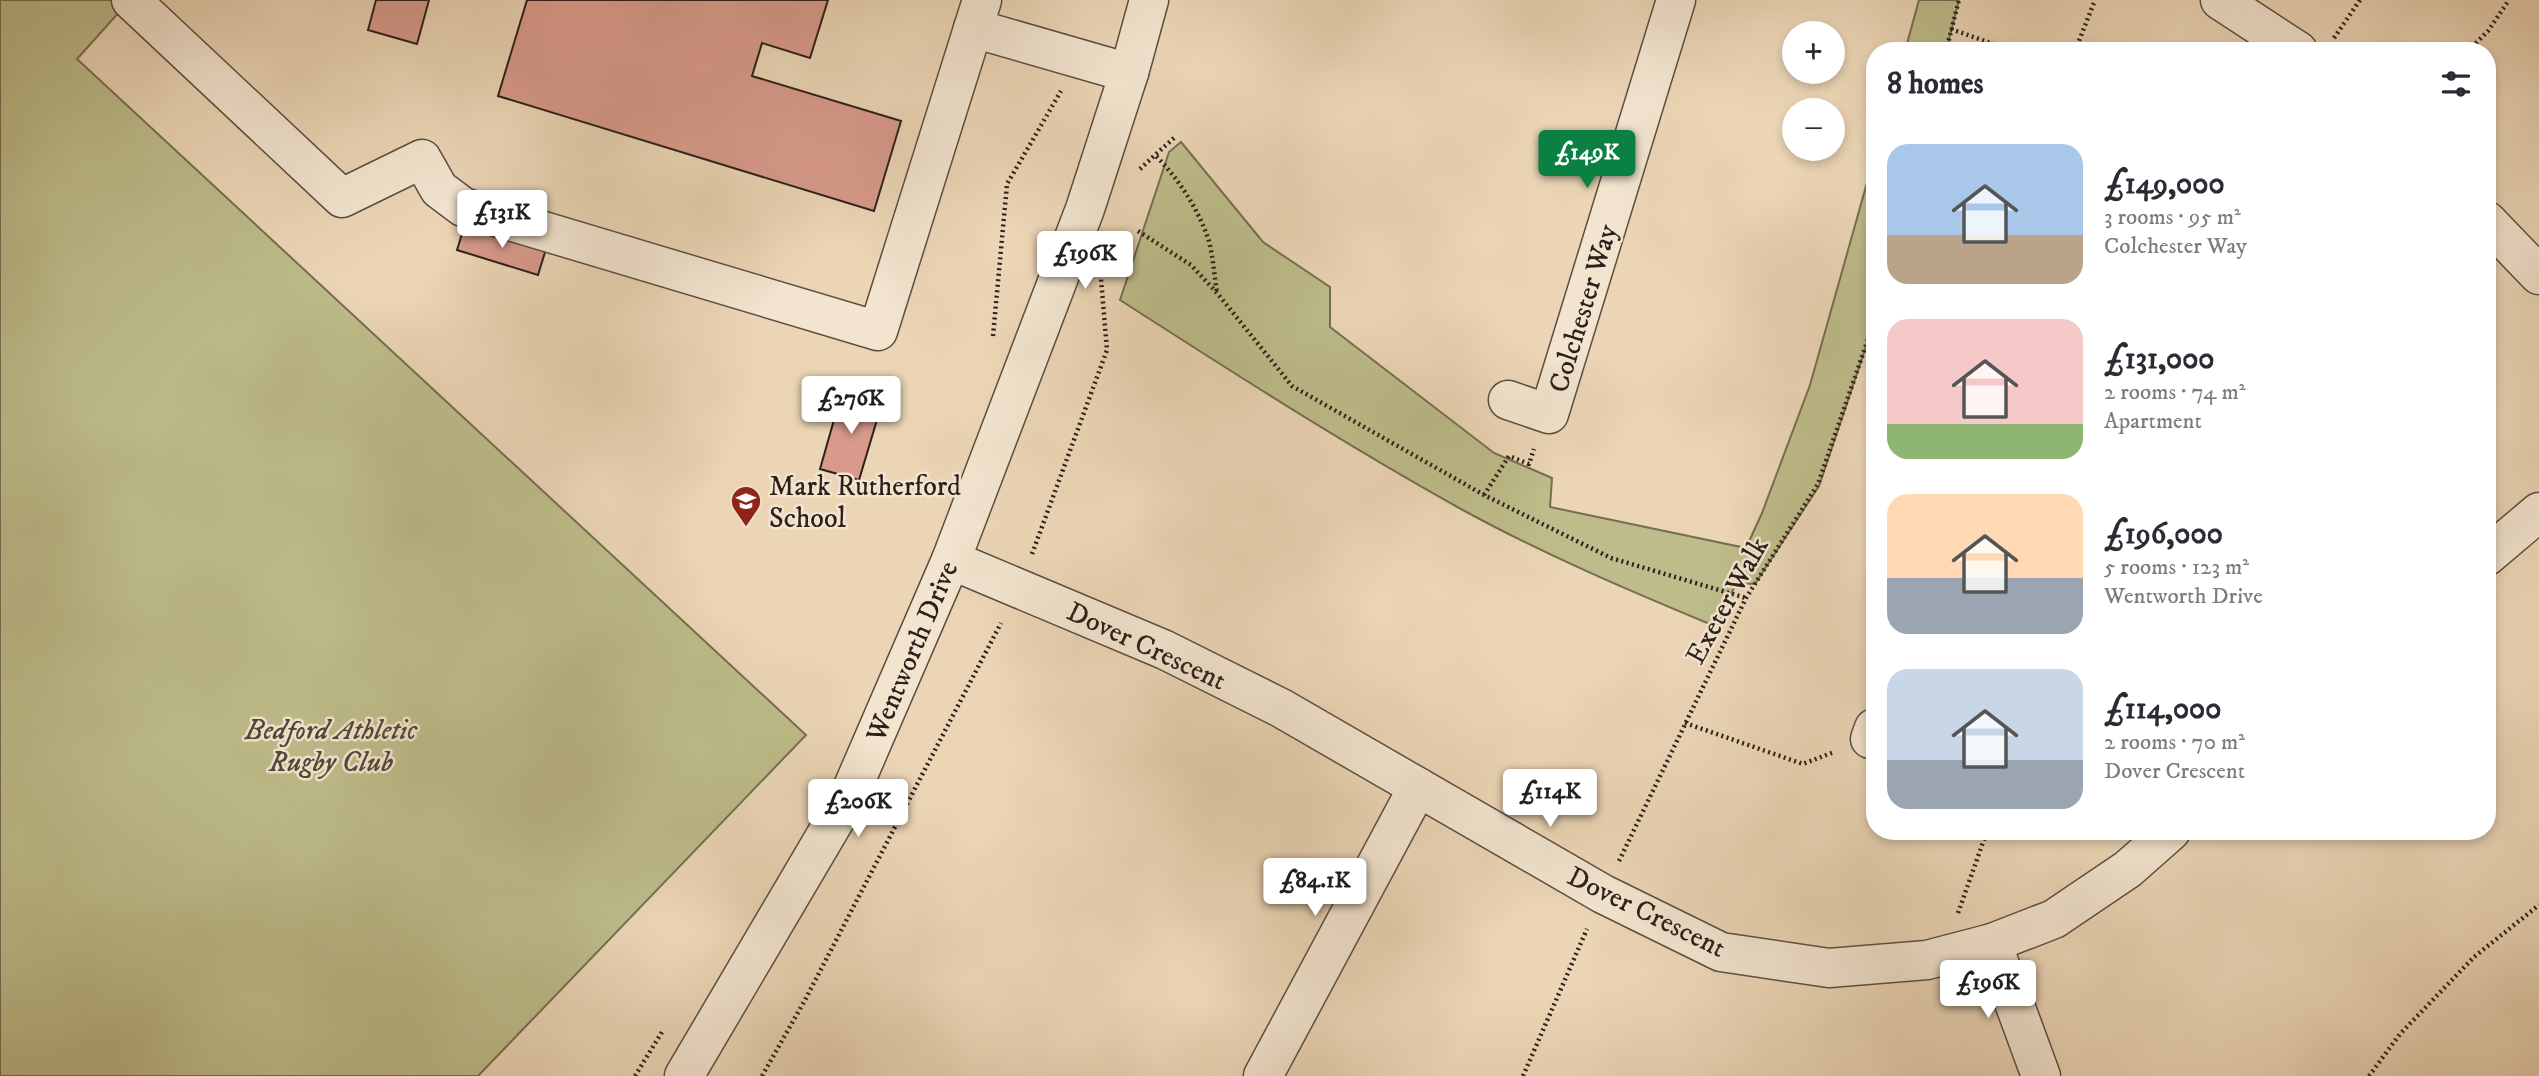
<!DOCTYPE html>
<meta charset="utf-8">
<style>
:root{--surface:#fff;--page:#f2f2f3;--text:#2b2b33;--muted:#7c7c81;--accent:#0b8043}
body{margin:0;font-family:"IM FELL DW Pica",serif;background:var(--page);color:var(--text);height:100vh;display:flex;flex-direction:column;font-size:26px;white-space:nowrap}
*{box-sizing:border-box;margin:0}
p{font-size:23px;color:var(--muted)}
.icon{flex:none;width:38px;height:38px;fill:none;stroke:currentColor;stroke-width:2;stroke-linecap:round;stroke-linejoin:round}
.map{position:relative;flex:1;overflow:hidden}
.sheet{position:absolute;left:1866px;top:42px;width:630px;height:798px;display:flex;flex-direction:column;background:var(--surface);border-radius:28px;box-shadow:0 4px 10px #0003}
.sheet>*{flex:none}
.fabs{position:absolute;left:1782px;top:21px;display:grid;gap:14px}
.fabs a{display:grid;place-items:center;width:63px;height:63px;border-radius:50%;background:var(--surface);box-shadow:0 4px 10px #0003;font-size:35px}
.price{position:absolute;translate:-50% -60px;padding:0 16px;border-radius:7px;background:#fff;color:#222;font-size:23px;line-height:46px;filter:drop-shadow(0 2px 4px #0008)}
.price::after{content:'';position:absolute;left:50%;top:42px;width:21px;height:16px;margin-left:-10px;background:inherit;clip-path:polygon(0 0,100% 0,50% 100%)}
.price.active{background:var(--accent);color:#fff}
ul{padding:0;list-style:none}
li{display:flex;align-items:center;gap:21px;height:175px;padding:0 21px}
li span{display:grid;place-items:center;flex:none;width:196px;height:140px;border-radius:21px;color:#555}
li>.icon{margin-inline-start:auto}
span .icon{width:84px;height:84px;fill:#fffc;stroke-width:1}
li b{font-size:30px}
h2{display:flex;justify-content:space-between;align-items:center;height:84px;padding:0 21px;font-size:30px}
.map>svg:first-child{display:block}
</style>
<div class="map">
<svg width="2539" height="1076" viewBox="0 0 2539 1076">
<rect width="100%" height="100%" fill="#ebd5b5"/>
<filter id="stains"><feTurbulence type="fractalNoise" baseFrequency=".00286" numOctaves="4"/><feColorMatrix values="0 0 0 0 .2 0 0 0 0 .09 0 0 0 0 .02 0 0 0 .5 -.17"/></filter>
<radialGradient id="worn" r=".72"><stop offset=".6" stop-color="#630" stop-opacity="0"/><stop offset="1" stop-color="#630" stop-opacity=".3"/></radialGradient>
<g fill="#bdbc8a" stroke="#756e52" stroke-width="2">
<polygon points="0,0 130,0 77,59 806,735 478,1076 0,1076"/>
<polygon points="1919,0 1959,0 1946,51 1905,51"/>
<path d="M 1181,142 L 1263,242 L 1330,287 L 1330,327 L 1494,453 L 1552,478 L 1550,507 L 1746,548 L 1762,513 L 1810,385 L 1874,158 L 1874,323 L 1819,486 L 1755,584 L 1736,583 L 1717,627 C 1630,591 1543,554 1461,509 C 1344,444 1232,372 1120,300 L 1169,152 Z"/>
</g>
<g fill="#d89a8b" stroke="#2d201b" stroke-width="2">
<polygon points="376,0 429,0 417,44 368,30"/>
<polygon points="527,0 828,0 810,58 762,43 752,76 901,121 874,211 498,96"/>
<polygon points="465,224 546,249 538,275 457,250"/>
<polygon points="842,392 882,403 859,480 820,469"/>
</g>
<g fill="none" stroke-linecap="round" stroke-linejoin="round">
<g stroke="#5c4d42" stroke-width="41">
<g id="minor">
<polyline points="131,0 342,198 422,159 439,189 463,207 878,331 982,0"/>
<polyline points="2220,0 2298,51"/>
<polyline points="973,28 1129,73"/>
<polyline points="2487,221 2539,275"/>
<polyline points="1508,400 1549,414 1676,0"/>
<polyline points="2487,556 2539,512"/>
<polyline points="951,560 1165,650 1281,708 1603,894 1721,952 1829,968 1927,960 1992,943 2054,919 2128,869 2171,831"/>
<polyline points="1870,739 1874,728"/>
<polyline points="1992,943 2041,1076"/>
<polyline points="684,1076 849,796 951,560 1085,209 1129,73 1149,0"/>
<polyline points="1263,1076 1418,787"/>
</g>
</g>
<g stroke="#2d201b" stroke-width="4.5" stroke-dasharray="2 3.5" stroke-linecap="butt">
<polyline points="1951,29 2013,51"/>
<polyline points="2334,38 2360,0"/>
<polyline points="1946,51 1959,0"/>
<polyline points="2075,51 2095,0"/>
<polyline points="2468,51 2488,31 2509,0"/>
<path d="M 1174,138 L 1155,155 C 1178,178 1197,207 1208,238 C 1213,254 1214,275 1217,292"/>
<polyline points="1140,169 1155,155"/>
<polyline points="1138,231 1191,265 1217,293 1292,386 1484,495 1611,558 1746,598"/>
<polyline points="993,336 1007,184 1061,91"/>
<polyline points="1484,495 1509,456 1529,464 1534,449"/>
<polyline points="1032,554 1107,350 1101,279"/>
<polyline points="1685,723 1803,764 1834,752"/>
<polyline points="1619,861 1746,598 1818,484 1874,322"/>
<polyline points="1958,913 1987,831"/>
<polyline points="635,1076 662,1032"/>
<polyline points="762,1076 805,1000 1001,623"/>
<polyline points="1523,1076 1587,929"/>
<polyline points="2369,1076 2400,1034 2474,957 2539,905"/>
</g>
<use href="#minor" stroke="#f2e4cf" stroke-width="38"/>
</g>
<defs>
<g id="school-pin" transform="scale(1.575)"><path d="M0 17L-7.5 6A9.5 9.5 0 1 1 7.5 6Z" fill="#8f2418" stroke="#f2e4cf"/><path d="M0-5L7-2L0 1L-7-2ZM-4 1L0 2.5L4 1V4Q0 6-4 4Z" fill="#fff"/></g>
</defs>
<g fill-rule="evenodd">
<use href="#school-pin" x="746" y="501"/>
</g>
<g text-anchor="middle" stroke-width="5" stroke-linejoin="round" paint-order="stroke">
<g font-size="28" fill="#2d201b" stroke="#f2e4cf">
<text transform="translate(1582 308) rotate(-73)" y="10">Colchester Way</text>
<text transform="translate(1726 600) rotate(-61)" y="10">Exeter Walk</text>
<text transform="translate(1147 645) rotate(25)" y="10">Dover Crescent</text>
<text transform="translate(911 651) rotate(-67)" y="10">Wentworth Drive</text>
<text transform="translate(1647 911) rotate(26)" y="10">Dover Crescent</text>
</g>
<g font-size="28" fill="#2d201b" stroke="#f2e4cf" text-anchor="start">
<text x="769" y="495">Mark Rutherford<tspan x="769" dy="32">School</tspan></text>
</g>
<g font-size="28" font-style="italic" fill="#514737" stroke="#f2e4cf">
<text x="331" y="739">Bedford Athletic<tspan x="331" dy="32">Rugby Club</tspan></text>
</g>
</g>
<rect width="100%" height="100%" filter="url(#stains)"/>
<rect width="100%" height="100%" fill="url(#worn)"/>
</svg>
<div class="fabs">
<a>+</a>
<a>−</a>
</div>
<b class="price active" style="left:1587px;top:190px">£149K</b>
<b class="price" style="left:502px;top:250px">£131K</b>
<b class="price" style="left:1085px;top:291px">£196K</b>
<b class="price" style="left:851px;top:436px">£276K</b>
<b class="price" style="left:1550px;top:829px">£114K</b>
<b class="price" style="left:858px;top:839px">£206K</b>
<b class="price" style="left:1315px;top:918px">£84.1K</b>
<b class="price" style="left:1988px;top:1020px">£196K</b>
<section class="sheet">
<h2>8 homes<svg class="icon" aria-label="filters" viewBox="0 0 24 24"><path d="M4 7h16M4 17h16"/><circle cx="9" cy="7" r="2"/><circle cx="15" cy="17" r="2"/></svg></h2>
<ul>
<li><span style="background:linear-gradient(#a9c7e8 65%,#b9a48a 0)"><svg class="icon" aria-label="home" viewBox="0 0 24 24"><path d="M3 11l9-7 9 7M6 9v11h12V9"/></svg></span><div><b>£149,000</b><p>3 rooms · 95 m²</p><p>Colchester Way</p></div></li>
<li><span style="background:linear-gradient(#f6c9c9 75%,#8fb573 0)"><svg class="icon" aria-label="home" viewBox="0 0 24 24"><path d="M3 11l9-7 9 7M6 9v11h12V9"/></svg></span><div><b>£131,000</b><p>2 rooms · 74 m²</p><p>Apartment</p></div></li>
<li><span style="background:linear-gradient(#ffd9b3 60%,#9aa5b1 0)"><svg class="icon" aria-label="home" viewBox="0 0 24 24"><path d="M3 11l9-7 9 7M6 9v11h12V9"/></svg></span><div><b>£196,000</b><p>5 rooms · 123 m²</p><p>Wentworth Drive</p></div></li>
<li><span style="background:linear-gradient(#c9d6e8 65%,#9aa5b1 0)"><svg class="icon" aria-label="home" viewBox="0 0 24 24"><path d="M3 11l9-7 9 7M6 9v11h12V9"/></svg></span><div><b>£114,000</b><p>2 rooms · 70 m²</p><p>Dover Crescent</p></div></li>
</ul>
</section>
</div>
